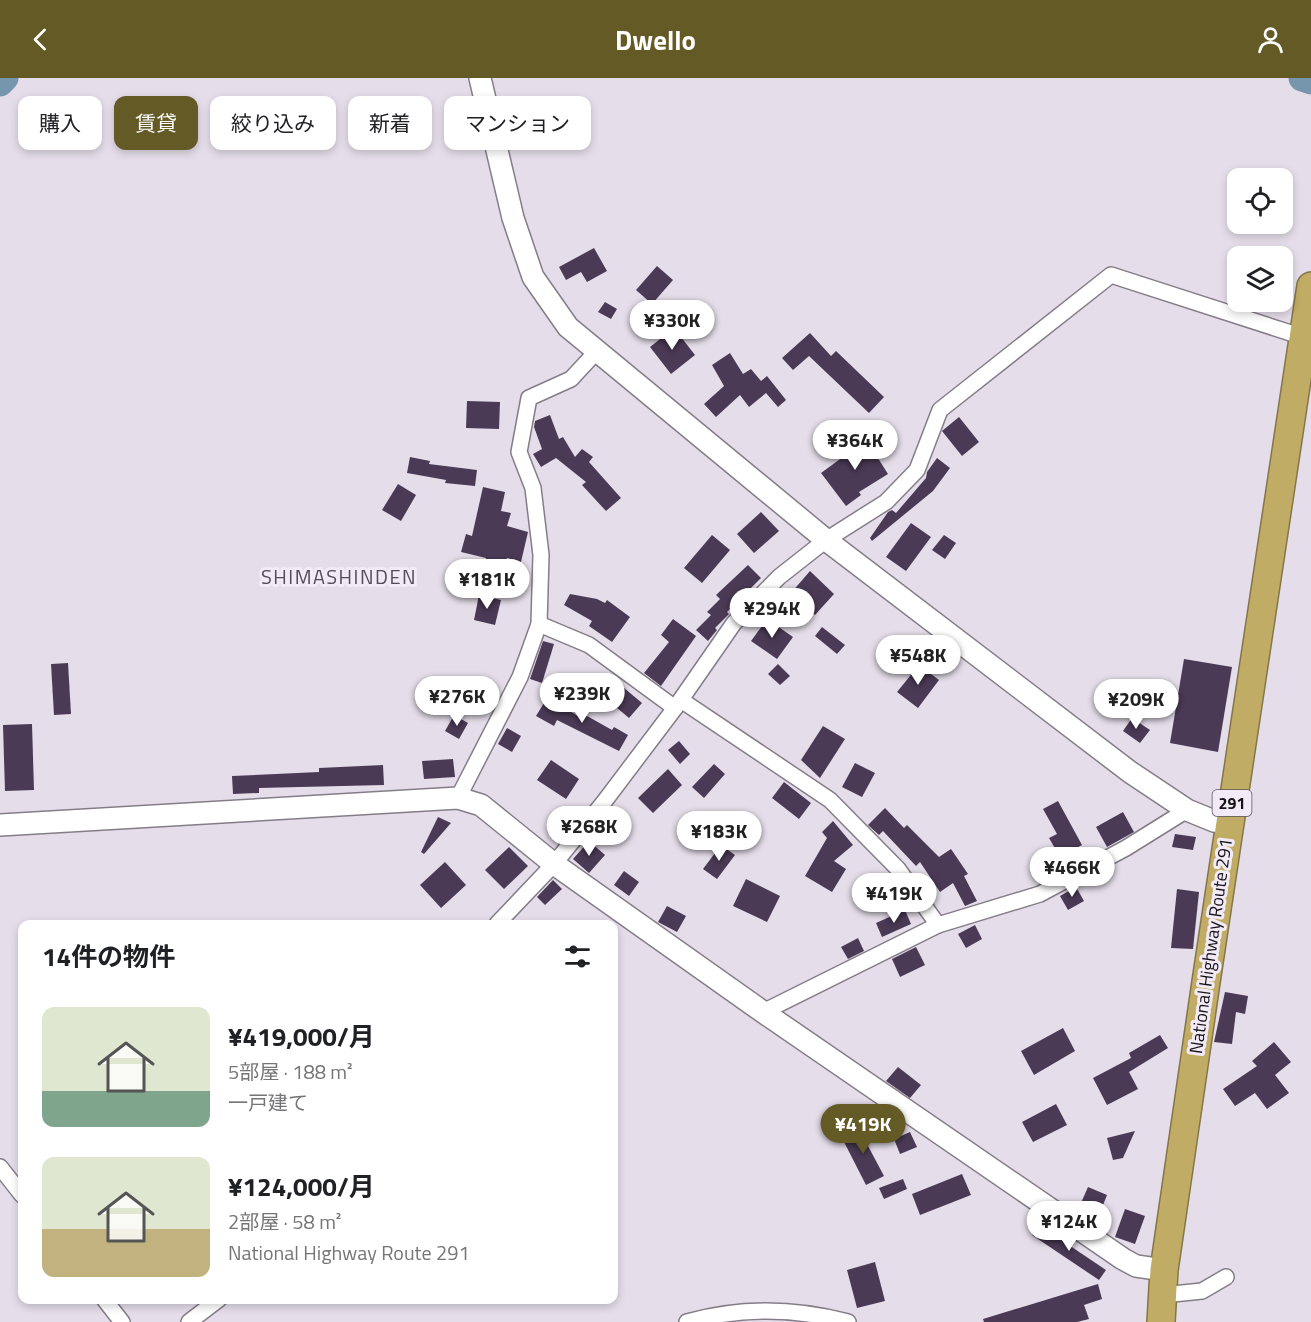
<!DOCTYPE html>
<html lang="ja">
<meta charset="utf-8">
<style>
:root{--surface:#fff;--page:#f6f6f6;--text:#202124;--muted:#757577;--accent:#635a26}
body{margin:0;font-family:"Titillium Web","Noto Sans JP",sans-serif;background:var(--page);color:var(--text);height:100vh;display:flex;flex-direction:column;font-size:22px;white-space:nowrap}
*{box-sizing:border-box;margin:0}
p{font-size:20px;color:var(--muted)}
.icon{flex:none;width:33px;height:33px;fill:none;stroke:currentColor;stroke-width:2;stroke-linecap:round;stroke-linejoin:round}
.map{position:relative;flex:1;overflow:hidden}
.sheet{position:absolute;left:18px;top:842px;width:600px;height:384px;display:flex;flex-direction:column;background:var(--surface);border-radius:12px;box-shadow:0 3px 9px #0003}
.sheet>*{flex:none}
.top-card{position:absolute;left:18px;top:18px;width:600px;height:54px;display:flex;gap:12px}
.buttons{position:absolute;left:1227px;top:90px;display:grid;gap:12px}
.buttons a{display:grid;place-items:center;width:66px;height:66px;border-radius:12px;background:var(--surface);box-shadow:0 3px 9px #0003;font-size:30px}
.price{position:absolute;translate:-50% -51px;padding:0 14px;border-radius:21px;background:#fff;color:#222;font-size:20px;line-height:39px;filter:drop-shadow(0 2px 3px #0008)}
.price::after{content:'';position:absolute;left:50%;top:36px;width:18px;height:14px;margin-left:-9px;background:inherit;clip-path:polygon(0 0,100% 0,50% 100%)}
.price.on{background:var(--accent);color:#fff}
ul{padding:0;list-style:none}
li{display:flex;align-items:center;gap:18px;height:150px;padding:0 24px}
li span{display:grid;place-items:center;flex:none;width:168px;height:120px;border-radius:12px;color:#555}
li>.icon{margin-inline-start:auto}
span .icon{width:72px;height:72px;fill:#fffc;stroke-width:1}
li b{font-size:26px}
h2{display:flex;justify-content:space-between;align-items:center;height:72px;padding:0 24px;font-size:26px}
.tag{padding:0 21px;border-radius:12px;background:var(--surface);box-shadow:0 3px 9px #0003;font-size:21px;line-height:54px}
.tag.on{background:var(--accent);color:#fff}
header{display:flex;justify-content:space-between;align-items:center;height:78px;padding:0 24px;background:var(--accent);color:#fff;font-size:27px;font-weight:700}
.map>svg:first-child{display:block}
</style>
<header><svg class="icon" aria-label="back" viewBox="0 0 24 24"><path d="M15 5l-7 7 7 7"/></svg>Dwello<svg class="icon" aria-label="person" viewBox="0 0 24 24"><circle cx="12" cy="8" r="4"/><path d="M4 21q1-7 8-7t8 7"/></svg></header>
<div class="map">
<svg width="1311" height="1244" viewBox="0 0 1311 1244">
<rect width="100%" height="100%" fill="#e5deea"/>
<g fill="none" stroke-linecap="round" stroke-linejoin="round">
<g stroke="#7596ad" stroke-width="27">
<polyline points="1302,0 1311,3"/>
<polyline points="0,5 5,0"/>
</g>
</g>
<g fill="#4b3a56">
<polygon points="594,170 607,193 587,204 581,194 566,202 559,189"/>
<polygon points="657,188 673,202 652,226 636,212"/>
<polygon points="605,224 617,231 611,241 598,234"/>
<polygon points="674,250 695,277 671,296 650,269"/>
<polygon points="810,255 831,278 836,273 884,319 869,335 809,278 793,292 782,280"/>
<polygon points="730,275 743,296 751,291 761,303 767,298 786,322 778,329 766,315 749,329 740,317 716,339 704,326 724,308 712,287"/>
<polygon points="467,323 500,324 499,351 466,350"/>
<polygon points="550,337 559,361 563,359 575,379 582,371 593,379 589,384 621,420 606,433 582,407 586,404 556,380 541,389 533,376 542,371 534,349 535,343"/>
<polygon points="959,339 979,364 962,378 942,353"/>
<polygon points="864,358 888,396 859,414 861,417 846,428 821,395 847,376 843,371"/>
<polygon points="410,379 430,383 429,386 477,392 475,408 445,405 446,402 407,395"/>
<polygon points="937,380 950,390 933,413 872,463 870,460 888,434 892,432 896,435 926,400 927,394"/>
<polygon points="398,406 416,417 401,443 382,432"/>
<polygon points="483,409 505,414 501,433 511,435 507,448 528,454 521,484 507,480 502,498 483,493 486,480 461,474 466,456 472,458"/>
<polygon points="761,434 779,453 754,475 737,456"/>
<polygon points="911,445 931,459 906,493 886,479"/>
<polygon points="712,457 730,472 702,505 684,490"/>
<polygon points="944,457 956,465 945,481 932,472"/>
<polygon points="748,487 761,500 727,534 729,536 715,550 717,552 708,563 696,552 711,537 707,534 720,521 716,517"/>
<polygon points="810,493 834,516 815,537 791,515"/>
<polygon points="570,516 597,521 605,525 607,522 630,539 612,564 589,548 592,543 564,527"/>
<polygon points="479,517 501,522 495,547 474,542"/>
<polygon points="673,541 696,558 661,608 644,595 669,564 661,557"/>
<polygon points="767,541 793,559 777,581 751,563"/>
<polygon points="822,549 845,567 837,576 815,558"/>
<polygon points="543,563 554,566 542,605 530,601"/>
<polygon points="1184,581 1232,589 1218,674 1170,665"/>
<polygon points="68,585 71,636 54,637 51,586"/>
<polygon points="778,586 790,598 780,607 768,596"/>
<polygon points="919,587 939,602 918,630 897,614"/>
<polygon points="611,599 642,625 629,640 598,614"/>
<polygon points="547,620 578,638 580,634 612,652 614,649 628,657 619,673 557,642 554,648 536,638"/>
<polygon points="454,637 468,645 459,661 445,653"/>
<polygon points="1132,640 1150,652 1140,665 1123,653"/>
<polygon points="32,646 34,712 5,713 3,647"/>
<polygon points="823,648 845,661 820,700 801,682"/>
<polygon points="507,650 521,658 512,674 498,666"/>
<polygon points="679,663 690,676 680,686 668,672"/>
<polygon points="453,681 455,699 424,701 422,683"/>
<polygon points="551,682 579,701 566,721 537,702"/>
<polygon points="855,685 875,695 862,719 842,709"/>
<polygon points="714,686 725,696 704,720 692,709"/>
<polygon points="383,687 384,707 259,710 259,715 233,716 232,698 319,694 319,690"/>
<polygon points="668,691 682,707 653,735 638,720"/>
<polygon points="784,704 811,725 799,741 772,720"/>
<polygon points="1058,723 1082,767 1060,779 1049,760 1057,756 1043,731"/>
<polygon points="885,730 904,750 907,747 939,779 951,771 968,796 964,798 977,823 965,828 953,805 940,814 920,784 916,788 883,753 879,757 868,747"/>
<polygon points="1123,734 1134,754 1107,769 1096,749"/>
<polygon points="438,739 451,745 424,776 421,774"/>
<polygon points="833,743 853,767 834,783 846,791 832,814 805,798 827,760 822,754"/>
<polygon points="1175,756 1196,759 1193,772 1172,769"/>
<polygon points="589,763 605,777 589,795 573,781"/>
<polygon points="721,767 735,777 717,801 703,791"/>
<polygon points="509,769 528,788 504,811 485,792"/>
<polygon points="445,784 466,807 441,830 420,807"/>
<polygon points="624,793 639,804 629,818 614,807"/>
<polygon points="746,801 780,818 767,844 733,828"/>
<polygon points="553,802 562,811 545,827 537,819"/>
<polygon points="1076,809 1084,823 1068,832 1060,818"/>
<polygon points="1177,811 1199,814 1193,871 1171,870"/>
<polygon points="667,828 686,838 677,854 658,844"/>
<polygon points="905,832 911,846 882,859 876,845"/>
<polygon points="975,847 982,861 966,870 958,856"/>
<polygon points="858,860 864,873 848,881 841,869"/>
<polygon points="916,869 925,887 900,899 892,881"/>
<polygon points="1225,914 1248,918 1245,936 1236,934 1232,966 1214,964"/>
<polygon points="1063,950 1075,973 1034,997 1021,973"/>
<polygon points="1160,957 1168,970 1129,994 1138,1011 1107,1027 1093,1000 1131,980 1129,975"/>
<polygon points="1274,964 1291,984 1275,997 1289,1015 1267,1031 1255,1015 1235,1028 1223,1011 1257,988 1252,983"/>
<polygon points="898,989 921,1007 910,1020 886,1003"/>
<polygon points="1056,1026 1067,1047 1033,1064 1022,1044"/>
<polygon points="867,1048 874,1063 867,1066 884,1098 866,1107 842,1060"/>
<polygon points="1135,1053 1123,1080 1113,1082 1107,1060"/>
<polygon points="910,1054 917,1069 900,1076 894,1061"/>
<polygon points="962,1096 971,1117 920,1137 912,1116"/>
<polygon points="903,1101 907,1111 884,1121 879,1110"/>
<polygon points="1088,1109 1107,1117 1096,1145 1077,1134"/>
<polygon points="1125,1131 1145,1138 1135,1166 1115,1159"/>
<polygon points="1039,1147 1106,1192 1099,1202 1032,1157"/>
<polygon points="875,1184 885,1223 857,1230 847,1192"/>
<polygon points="1098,1206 1102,1221 1084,1227 1089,1241 1077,1244 984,1244 983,1241"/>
</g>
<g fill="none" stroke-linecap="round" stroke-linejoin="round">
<g stroke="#847d88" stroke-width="18">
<g id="street">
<polyline points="539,546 589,567 675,630"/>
<polyline points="681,622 830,722 898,791 938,847"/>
<polyline points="458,720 520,599 539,546 541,477 533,410 519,374 529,320 571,301 596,274"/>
<polyline points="497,846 554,786 604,724 675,630 734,545 779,499 826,462 886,424 917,392 940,332 1111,197 1303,259"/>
<polyline points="763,934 938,847 1040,816 1126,770 1187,732"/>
<polyline points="0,1089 22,1117"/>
<polyline points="1163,1217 1202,1213 1226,1199"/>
<polyline points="104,1221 122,1244"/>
<polyline points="189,1244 219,1221"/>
<path d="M 687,1244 C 740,1229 795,1230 848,1244"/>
</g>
</g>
<g stroke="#847d88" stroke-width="24">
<g id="secondary">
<polyline points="480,0 513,140 533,199 568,249 826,462 1130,694 1187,732 1214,743 1229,745"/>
<polyline points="0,747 458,720 481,727 554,786 763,934 1123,1181 1136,1188 1164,1192"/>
</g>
</g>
<g stroke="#847649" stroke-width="30">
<polyline id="highway" points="1161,1244 1164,1192 1206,904 1311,208"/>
</g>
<use href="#street" stroke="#fff" stroke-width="15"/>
<use href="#secondary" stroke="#fff" stroke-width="21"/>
<use href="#highway" stroke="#c0ac64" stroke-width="27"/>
</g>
<g text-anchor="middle" stroke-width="6" stroke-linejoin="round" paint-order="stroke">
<rect fill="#f2ebf7" stroke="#57545a" stroke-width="1.5" x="1212.5" y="712" width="39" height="26" rx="4.5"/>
<g font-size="16" font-weight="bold" fill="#151317">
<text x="1232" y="731">291</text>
</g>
<g font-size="18" fill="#151317" stroke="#f2ebf7">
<text transform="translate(1211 868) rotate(-82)" y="6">National Highway Route 291</text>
</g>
<g font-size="20" letter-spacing="1.5" fill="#534d57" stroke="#f2ebf7">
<text x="339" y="506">SHIMASHINDEN</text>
</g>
</g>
</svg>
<div class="buttons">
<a><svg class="icon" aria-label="locate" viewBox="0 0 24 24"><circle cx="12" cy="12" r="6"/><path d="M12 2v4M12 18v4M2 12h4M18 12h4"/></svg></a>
<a><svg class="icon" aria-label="layers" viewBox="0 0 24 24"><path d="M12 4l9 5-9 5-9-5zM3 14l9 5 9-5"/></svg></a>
</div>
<b class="price" style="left:672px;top:273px">¥330K</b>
<b class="price" style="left:855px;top:393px">¥364K</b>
<b class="price" style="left:487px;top:532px">¥181K</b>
<b class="price" style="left:772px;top:561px">¥294K</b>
<b class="price" style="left:918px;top:608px">¥548K</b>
<b class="price" style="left:582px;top:646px">¥239K</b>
<b class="price" style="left:457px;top:649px">¥276K</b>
<b class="price" style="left:1136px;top:652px">¥209K</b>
<b class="price" style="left:589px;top:779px">¥268K</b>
<b class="price" style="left:719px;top:784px">¥183K</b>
<b class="price" style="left:1072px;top:820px">¥466K</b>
<b class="price" style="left:894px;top:846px">¥419K</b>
<b class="price on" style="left:863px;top:1077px">¥419K</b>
<b class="price" style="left:1069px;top:1174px">¥124K</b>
<div class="top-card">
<a class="tag">購入</a>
<a class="tag on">賃貸</a>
<a class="tag">絞り込み</a>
<a class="tag">新着</a>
<a class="tag">マンション</a>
</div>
<section class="sheet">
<h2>14件の物件<svg class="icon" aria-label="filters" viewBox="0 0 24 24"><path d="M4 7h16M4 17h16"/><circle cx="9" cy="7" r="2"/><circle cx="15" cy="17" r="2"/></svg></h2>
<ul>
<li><span style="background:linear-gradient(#dfe7d0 70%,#7fa58c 0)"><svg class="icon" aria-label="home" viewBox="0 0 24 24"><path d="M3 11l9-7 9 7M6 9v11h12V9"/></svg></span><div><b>¥419,000/月</b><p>5部屋 · 188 m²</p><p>一戸建て</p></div></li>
<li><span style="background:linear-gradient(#dfe7d0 60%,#c2b280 0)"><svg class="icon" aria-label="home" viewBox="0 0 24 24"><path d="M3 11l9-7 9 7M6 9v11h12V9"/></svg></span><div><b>¥124,000/月</b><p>2部屋 · 58 m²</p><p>National Highway Route 291</p></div></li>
</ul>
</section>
</div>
